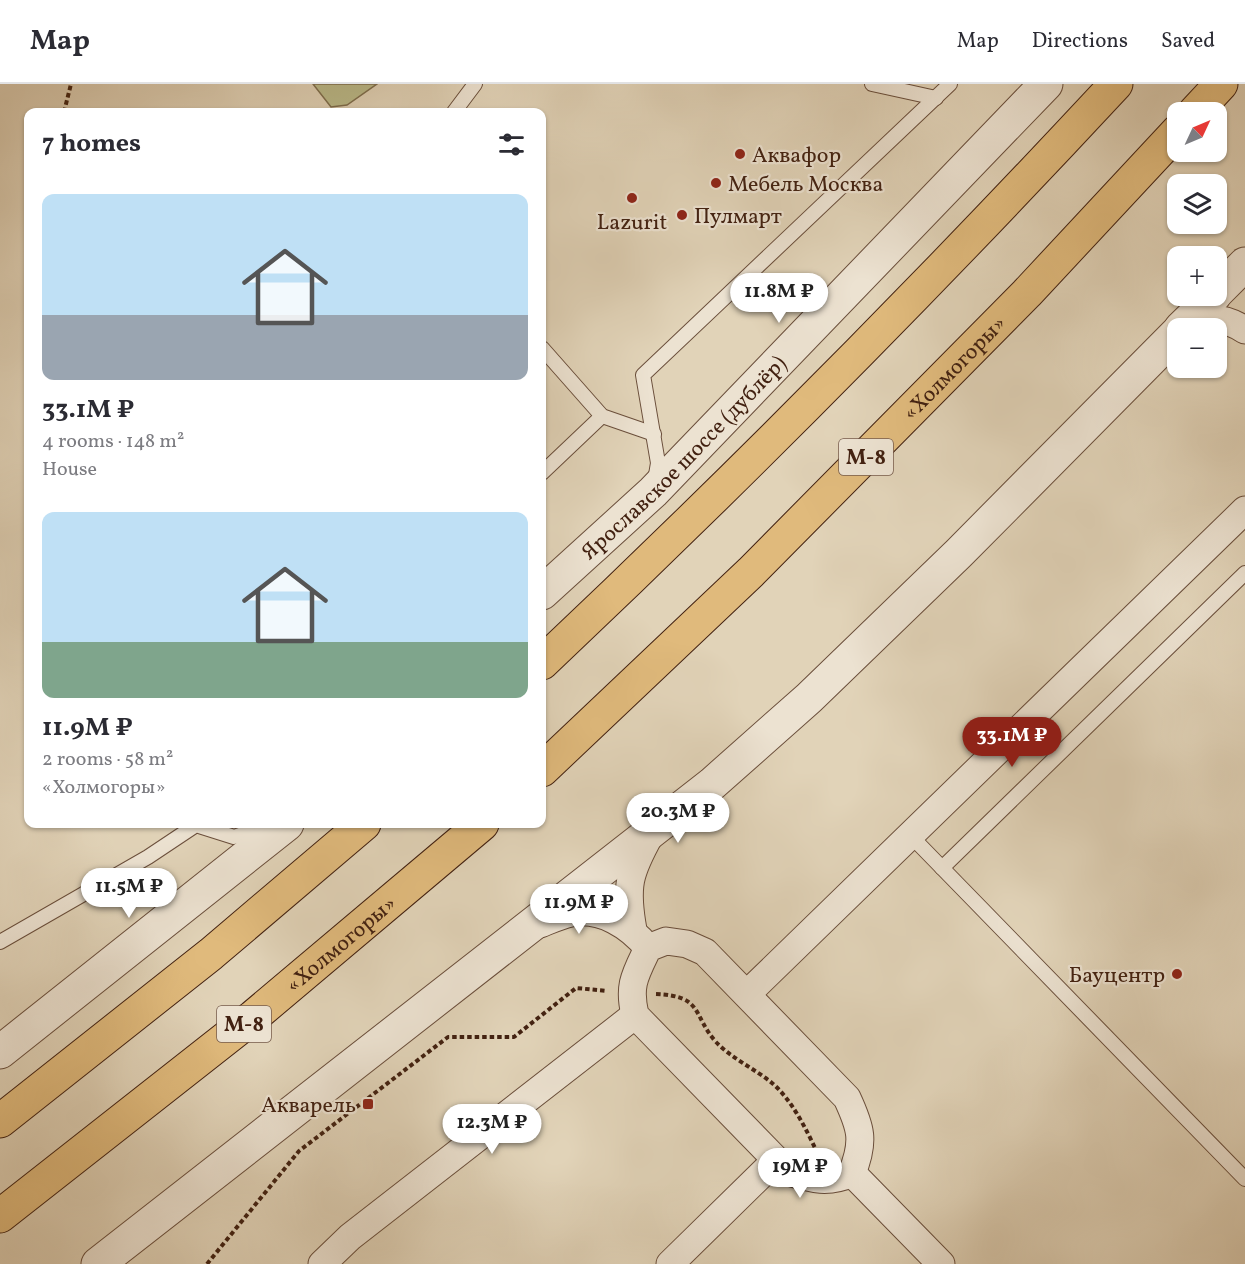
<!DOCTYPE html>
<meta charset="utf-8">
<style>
:root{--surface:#fff;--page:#f7f7f7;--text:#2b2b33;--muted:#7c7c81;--line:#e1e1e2;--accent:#8f2418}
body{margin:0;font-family:Vollkorn,serif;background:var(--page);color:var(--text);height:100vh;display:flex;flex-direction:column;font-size:22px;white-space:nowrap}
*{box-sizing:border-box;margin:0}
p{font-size:20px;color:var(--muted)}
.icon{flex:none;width:33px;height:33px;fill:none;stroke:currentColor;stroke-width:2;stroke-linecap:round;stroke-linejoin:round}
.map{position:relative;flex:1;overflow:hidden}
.details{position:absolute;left:24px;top:24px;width:522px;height:720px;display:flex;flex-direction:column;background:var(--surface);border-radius:12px;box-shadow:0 2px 4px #0004}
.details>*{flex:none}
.needle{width:39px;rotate:46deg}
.controls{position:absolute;left:1167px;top:18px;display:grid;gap:12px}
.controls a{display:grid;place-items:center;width:60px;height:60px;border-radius:12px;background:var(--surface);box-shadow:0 2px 4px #0004;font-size:30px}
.price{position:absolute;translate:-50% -51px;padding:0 14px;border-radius:21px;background:#fff;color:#222;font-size:20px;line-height:39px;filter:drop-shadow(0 2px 3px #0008)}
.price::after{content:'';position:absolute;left:50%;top:36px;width:18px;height:14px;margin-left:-9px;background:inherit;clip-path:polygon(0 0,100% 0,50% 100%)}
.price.selected{background:var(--accent);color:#fff}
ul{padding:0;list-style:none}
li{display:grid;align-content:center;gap:12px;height:318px;padding:0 18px}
li span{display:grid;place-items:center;height:186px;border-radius:12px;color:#555}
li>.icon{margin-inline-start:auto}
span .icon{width:108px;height:108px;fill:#fffc;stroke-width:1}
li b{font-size:26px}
h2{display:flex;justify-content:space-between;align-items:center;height:72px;padding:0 18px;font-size:26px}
header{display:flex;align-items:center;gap:36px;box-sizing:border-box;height:84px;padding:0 30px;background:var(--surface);border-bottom:2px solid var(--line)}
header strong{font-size:28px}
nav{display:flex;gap:33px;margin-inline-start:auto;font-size:21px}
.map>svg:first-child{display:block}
</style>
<header>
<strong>Map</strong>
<nav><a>Map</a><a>Directions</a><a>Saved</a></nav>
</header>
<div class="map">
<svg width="1245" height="1180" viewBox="0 0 1245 1180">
<rect width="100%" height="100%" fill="#e1d3b8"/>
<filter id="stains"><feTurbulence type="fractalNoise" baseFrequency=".00333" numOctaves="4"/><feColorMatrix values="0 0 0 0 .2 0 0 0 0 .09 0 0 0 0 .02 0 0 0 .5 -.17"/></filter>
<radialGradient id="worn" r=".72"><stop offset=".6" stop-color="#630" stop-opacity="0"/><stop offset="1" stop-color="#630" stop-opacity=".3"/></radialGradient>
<polygon fill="#baba8a" stroke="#7e6e4e" stroke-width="1.5" points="313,0 377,0 347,21 331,23"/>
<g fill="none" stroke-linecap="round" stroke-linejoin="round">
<g stroke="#6a4e3b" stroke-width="16">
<g id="service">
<polyline points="872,0 936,14"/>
<polyline points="454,28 475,0"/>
<polyline points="542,264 602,332 654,350"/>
<polyline points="542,389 602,332"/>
<polyline points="655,397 658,379 643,291 950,0"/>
<polyline points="910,751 1245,1095"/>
<polyline points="942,784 1245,489"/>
<polyline points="0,858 148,773 196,741 234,753 268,741"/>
</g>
</g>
<g stroke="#6a4e3b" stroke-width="29">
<g id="minor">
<path d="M 1184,244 C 1206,232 1223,232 1245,246"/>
<path d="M 540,840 C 550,836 561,831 571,829 C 601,823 630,842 648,864"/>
<path d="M 633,846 C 625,802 629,789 650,751"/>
<path d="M 666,857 L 687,860 L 705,868 L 847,1014 C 861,1044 865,1057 852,1089 C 828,1100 812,1095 788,1088 L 635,931 C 628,901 635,891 648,864 Z"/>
<polyline points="748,909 1245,426"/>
<polyline points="852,1089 941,1180"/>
<polyline points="322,1180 350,1153 635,931"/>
<polyline points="670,1180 775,1077"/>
</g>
</g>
<g stroke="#6a4e3b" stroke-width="35">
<g id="tertiary">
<polyline points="1216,209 1245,180"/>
<polyline points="1181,244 1214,212"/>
<path id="s1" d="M 542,509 L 653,408 L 1046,0"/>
<polyline points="0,968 287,740"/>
<polyline points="98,1180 712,700 809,614 959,469 1178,248"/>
</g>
</g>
<g stroke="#422111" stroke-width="35">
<g id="trunk">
<polyline points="1195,28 1221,0"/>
<path d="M 542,579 C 740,392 931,199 1116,0"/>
<path id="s2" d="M 542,686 L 751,488 L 1027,209 L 1178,47"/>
<polyline points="0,1037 211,870 364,740"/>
<path id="s3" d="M 0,1132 L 253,933 L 482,740"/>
</g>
</g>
<g stroke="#422111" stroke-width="4" stroke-dasharray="4.5 3" stroke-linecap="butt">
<polyline points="64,28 71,0"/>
<path d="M 656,910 C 704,912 692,931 716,958 C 731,974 755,985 772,999 C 792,1016 806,1045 817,1068"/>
<polyline points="207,1180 299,1067 448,953 514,953 576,904 607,907"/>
</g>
<use href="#service" stroke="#ece2d1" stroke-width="14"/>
<use href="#minor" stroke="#ece2d1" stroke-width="27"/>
<use href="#tertiary" stroke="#ece2d1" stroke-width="33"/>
<use href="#trunk" stroke="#e0ba7c" stroke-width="33"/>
</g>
<g fill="#8f2418" stroke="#ece2d1" stroke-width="2">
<circle cx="740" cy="70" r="6"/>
<circle cx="716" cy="99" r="6"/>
<circle cx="632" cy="114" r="6"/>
<circle cx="682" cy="131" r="6"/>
<circle cx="1177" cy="890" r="6"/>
<rect x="362" y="1014" width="12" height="12" rx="3"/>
</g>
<g text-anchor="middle" stroke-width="4.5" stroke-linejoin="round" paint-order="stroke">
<g fill="#ece2d1" stroke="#755b4b" stroke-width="1.5">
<rect x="839" y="355" width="54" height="36" rx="4.5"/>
<rect x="217" y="922" width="54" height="36" rx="4.5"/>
</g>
<g font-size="21" font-weight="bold" fill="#422111">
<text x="866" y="380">М-8</text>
<text x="244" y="947">М-8</text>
</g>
<g font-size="22" fill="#422111" stroke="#ece2d1" text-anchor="start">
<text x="752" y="78">Аквафор</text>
<text x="728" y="107">Мебель Москва</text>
<text x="694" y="139">Пулмарт</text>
<text x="632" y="145" text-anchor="middle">Lazurit</text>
<text x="1165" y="898" text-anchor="end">Бауцентр</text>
<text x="356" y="1028" text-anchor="end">Акварель</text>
</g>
<g font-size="22" fill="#422111" stroke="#ece2d1">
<text dy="8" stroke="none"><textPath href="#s2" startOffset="576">«Холмогоры»</textPath></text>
<text dy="8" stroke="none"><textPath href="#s1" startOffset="196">Ярославское шоссе (дублёр)</textPath></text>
<text dy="8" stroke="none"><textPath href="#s3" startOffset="436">«Холмогоры»</textPath></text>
</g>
</g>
<rect width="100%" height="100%" filter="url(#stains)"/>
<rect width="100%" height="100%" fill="url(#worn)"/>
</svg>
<div class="controls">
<a><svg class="needle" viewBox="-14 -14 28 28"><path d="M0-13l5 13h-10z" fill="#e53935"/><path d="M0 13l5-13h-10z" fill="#7c7c81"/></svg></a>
<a><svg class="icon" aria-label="layers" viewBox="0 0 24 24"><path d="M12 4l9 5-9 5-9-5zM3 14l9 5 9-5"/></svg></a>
<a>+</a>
<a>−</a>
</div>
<b class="price" style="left:779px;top:240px">11.8M ₽</b>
<b class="price selected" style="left:1012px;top:684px">33.1M ₽</b>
<b class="price" style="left:678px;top:760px">20.3M ₽</b>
<b class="price" style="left:129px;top:835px">11.5M ₽</b>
<b class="price" style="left:579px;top:851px">11.9M ₽</b>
<b class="price" style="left:492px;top:1071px">12.3M ₽</b>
<b class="price" style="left:800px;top:1115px">19M ₽</b>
<section class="details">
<h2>7 homes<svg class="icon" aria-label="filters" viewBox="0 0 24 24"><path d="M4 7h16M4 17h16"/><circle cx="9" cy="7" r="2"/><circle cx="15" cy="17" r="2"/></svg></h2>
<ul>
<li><span style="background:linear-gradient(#bfe0f5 65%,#9aa5b1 0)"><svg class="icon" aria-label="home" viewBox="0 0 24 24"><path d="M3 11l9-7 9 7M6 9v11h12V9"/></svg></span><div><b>33.1M ₽</b><p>4 rooms · 148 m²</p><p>House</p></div></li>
<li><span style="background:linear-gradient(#bfe0f5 70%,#7fa58c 0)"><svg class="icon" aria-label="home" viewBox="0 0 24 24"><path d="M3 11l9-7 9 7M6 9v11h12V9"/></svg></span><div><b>11.9M ₽</b><p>2 rooms · 58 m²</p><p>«Холмогоры»</p></div></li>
</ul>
</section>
</div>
